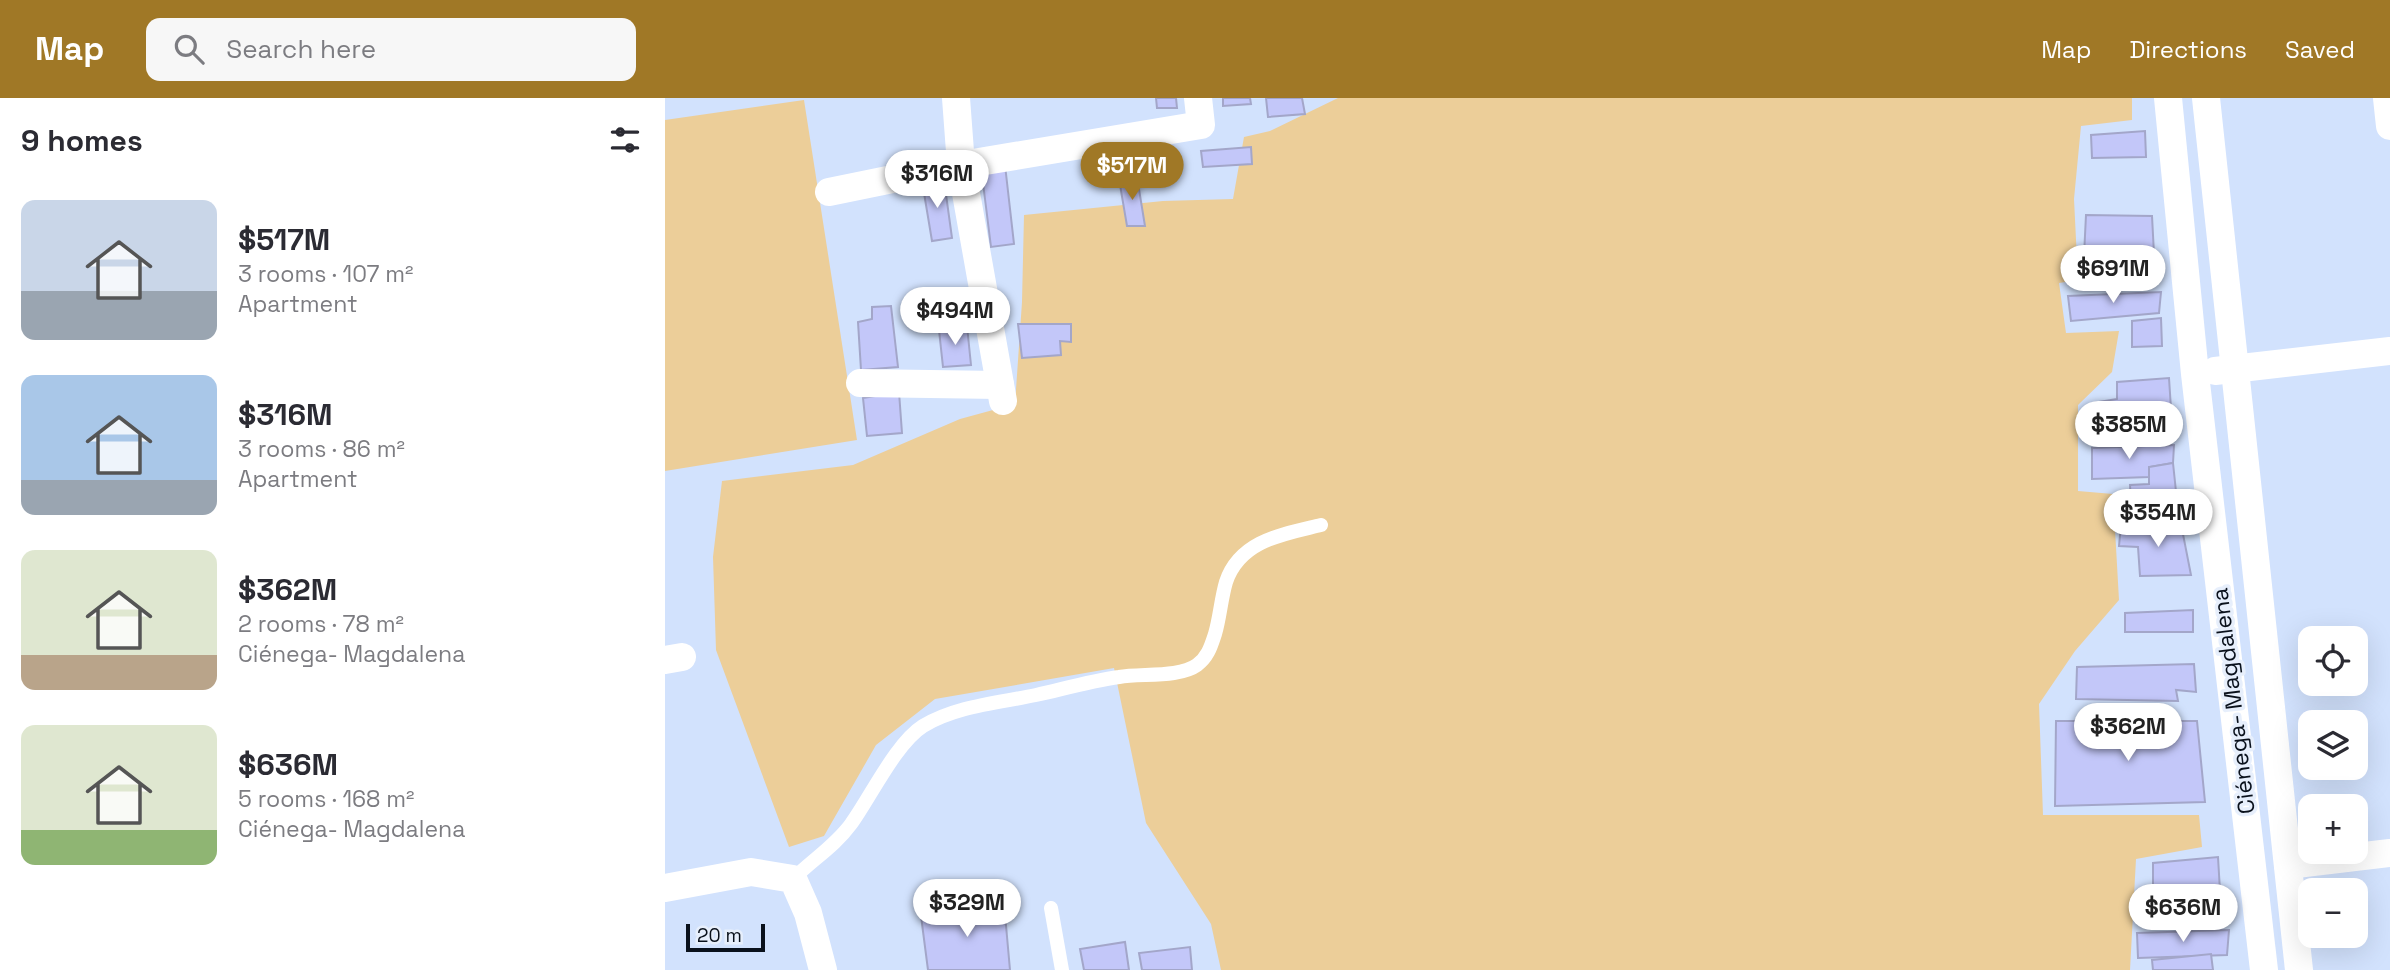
<!DOCTYPE html>
<meta charset="utf-8">
<style>
:root{--surface:#fff;--page:#f7f7f7;--text:#2b2b33;--muted:#7c7c81;--accent:#a07826}
body{margin:0;font-family:"Space Grotesk",sans-serif;background:var(--page);color:var(--text);height:100vh;display:flex;flex-direction:column;font-size:26px;white-space:nowrap}
*{box-sizing:border-box;margin:0}
p{font-size:23px;color:var(--muted)}
.icon{flex:none;width:38px;height:38px;fill:none;stroke:currentColor;stroke-width:2;stroke-linecap:round;stroke-linejoin:round}
.map{position:relative;flex:1;overflow:hidden}
.sheet{display:flex;flex-direction:column;background:var(--surface);width:665px}
.sheet>*{flex:none}
.tools{position:absolute;left:1633px;top:528px;display:grid;gap:14px}
.tools a{display:grid;place-items:center;width:70px;height:70px;border-radius:14px;background:var(--surface);box-shadow:0 7px 28px #0002;font-size:35px}
.scale{position:absolute;left:21px;bottom:18px;width:79px;box-sizing:border-box;padding-left:7px;border:4px solid #0a111c;border-top:0;font-size:19px;line-height:24px;white-space:nowrap;color:#0a111c;-webkit-text-stroke:5px #e7effc;paint-order:stroke}
.price{position:absolute;translate:-50% -60px;padding:0 16px;border-radius:24px;background:#fff;color:#222;font-size:23px;line-height:46px;filter:drop-shadow(0 2px 4px #0008)}
.price::after{content:'';position:absolute;left:50%;top:42px;width:21px;height:16px;margin-left:-10px;background:inherit;clip-path:polygon(0 0,100% 0,50% 100%)}
.price.current{background:var(--accent);color:#fff}
ul{padding:0;list-style:none}
li{display:flex;align-items:center;gap:21px;height:175px;padding:0 21px}
li span{display:grid;place-items:center;flex:none;width:196px;height:140px;border-radius:14px;color:#555}
li>.icon{margin-inline-start:auto}
span .icon{width:84px;height:84px;fill:#fffc;stroke-width:1}
li b{font-size:30px}
h2{display:flex;justify-content:space-between;align-items:center;height:84px;padding:0 21px;font-size:30px}
header{display:flex;align-items:center;gap:42px;box-sizing:border-box;height:98px;padding:0 35px;background:var(--accent);color:#fff}
header strong{font-size:33px}
nav{display:flex;gap:38px;margin-inline-start:auto;font-size:24px}
.search{width:490px;height:63px;background:var(--page);display:flex;align-items:center;gap:18px;box-sizing:border-box;padding:0 24px;border-radius:14px;color:var(--muted);font-size:26px}
main{display:flex;flex:1;min-height:0}
.map>svg:first-child{display:block}
</style>
<header>
<strong>Map</strong>
<div class="search"><svg class="icon" aria-label="search" viewBox="0 0 24 24"><circle cx="10" cy="10" r="6"/><path d="M15 15l6 6"/></svg>Search here</div>
<nav><a>Map</a><a>Directions</a><a>Saved</a></nav>
</header>
<main>
<section class="sheet">
<h2>9 homes<svg class="icon" aria-label="filters" viewBox="0 0 24 24"><path d="M4 7h16M4 17h16"/><circle cx="9" cy="7" r="2"/><circle cx="15" cy="17" r="2"/></svg></h2>
<ul>
<li><span style="background:linear-gradient(#c9d6e8 65%,#9aa5b1 0)"><svg class="icon" aria-label="home" viewBox="0 0 24 24"><path d="M3 11l9-7 9 7M6 9v11h12V9"/></svg></span><div><b>$517M</b><p>3 rooms · 107 m²</p><p>Apartment</p></div></li>
<li><span style="background:linear-gradient(#a9c7e8 75%,#9aa5b1 0)"><svg class="icon" aria-label="home" viewBox="0 0 24 24"><path d="M3 11l9-7 9 7M6 9v11h12V9"/></svg></span><div><b>$316M</b><p>3 rooms · 86 m²</p><p>Apartment</p></div></li>
<li><span style="background:linear-gradient(#dfe7d0 75%,#b9a48a 0)"><svg class="icon" aria-label="home" viewBox="0 0 24 24"><path d="M3 11l9-7 9 7M6 9v11h12V9"/></svg></span><div><b>$362M</b><p>2 rooms · 78 m²</p><p>Ciénega- Magdalena</p></div></li>
<li><span style="background:linear-gradient(#dfe7d0 75%,#8fb573 0)"><svg class="icon" aria-label="home" viewBox="0 0 24 24"><path d="M3 11l9-7 9 7M6 9v11h12V9"/></svg></span><div><b>$636M</b><p>5 rooms · 168 m²</p><p>Ciénega- Magdalena</p></div></li>
</ul>
</section>
<div class="map">
<svg width="1725" height="872" viewBox="0 0 1725 872">
<rect width="100%" height="100%" fill="#d2e2fd"/>
<g fill="#ecce99">
<polygon points="673,0 1467,0 1467,22 1416,28 1409,101 1413,182 1394,185 1401,235 1454,233 1447,274 1413,307 1413,393 1448,396 1454,502 1410,553 1374,606 1378,717 1534,717 1537,749 1471,761 1465,872 556,872 546,826 481,725 449,570 270,601 211,647 159,738 124,749 51,552 48,459 57,383 188,367 295,321 350,306 357,204 359,117 498,103 568,101 579,39 605,33"/>
<polygon points="139,2 192,342 0,373 0,22"/>
</g>
<g fill="#c3c7f9" stroke="#a3a6c9" stroke-width="2">
<polygon points="491,0 511,0 512,10 492,10"/>
<polygon points="558,0 585,0 586,6 558,8"/>
<polygon points="601,0 637,0 640,16 603,19"/>
<polygon points="1480,33 1481,59 1427,60 1426,37"/>
<polygon points="504,43 508,84 492,85 484,46"/>
<polygon points="484,46 491,78 430,84 426,50"/>
<polygon points="586,49 587,66 538,69 536,53"/>
<polygon points="340,67 349,146 326,149 316,69"/>
<polygon points="472,79 480,128 462,128 454,81"/>
<polygon points="279,82 287,140 267,143 257,83"/>
<polygon points="1421,117 1487,118 1489,156 1419,158"/>
<polygon points="1496,194 1494,215 1406,223 1403,198"/>
<polygon points="226,208 233,269 196,272 193,224 207,221 207,209"/>
<polygon points="1496,220 1497,248 1467,249 1467,223"/>
<polygon points="353,226 406,226 406,244 395,243 396,257 357,260"/>
<polygon points="302,228 306,267 278,269 274,232"/>
<polygon points="1504,280 1508,341 1488,341 1488,325 1428,327 1427,305 1452,301 1452,284"/>
<polygon points="234,294 237,335 202,338 198,300"/>
<polygon points="1509,347 1508,365 1484,369 1484,379 1427,381 1427,350"/>
<polygon points="1508,365 1512,403 1466,405 1465,387 1484,386 1484,369"/>
<polygon points="1516,426 1526,477 1475,478 1473,449 1454,448 1456,427"/>
<polygon points="1528,512 1528,534 1460,534 1460,515"/>
<polygon points="1529,566 1531,594 1511,592 1513,603 1411,601 1412,569"/>
<polygon points="1391,623 1532,623 1540,704 1390,708"/>
<polygon points="1553,759 1557,827 1481,828 1481,816 1510,814 1509,796 1488,796 1488,765"/>
<polygon points="339,805 345,872 263,872 256,818"/>
<polygon points="1564,832 1562,857 1473,860 1472,835"/>
<polygon points="460,844 464,872 419,872 415,851"/>
<polygon points="525,849 527,872 477,872 474,855"/>
<polygon points="1546,856 1548,872 1488,872 1487,862"/>
</g>
<g fill="none" stroke-linecap="round" stroke-linejoin="round">
<g stroke="#fff" stroke-width="14">
<path d="M 128,781 C 147,762 170,748 186,726 C 205,700 231,645 258,628 C 291,608 333,605 371,597 C 398,591 426,583 454,579 C 476,575 514,580 532,567 C 543,559 546,548 550,536 C 555,519 556,501 561,484 C 575,442 619,436 656,427"/>
<polyline points="386,810 397,872"/>
</g>
<g stroke="#fff" stroke-width="28">
<polyline points="291,0 296,67 338,303"/>
<polyline points="1503,0 1530,276 1599,872"/>
<polyline points="1541,0 1634,872"/>
<polyline points="1722,0 1725,28"/>
<polyline points="164,94 296,67 536,27 533,0"/>
<polyline points="1550,273 1725,253"/>
<polyline points="195,285 335,287"/>
<polyline points="0,562 17,559"/>
<polyline points="1623,767 1725,755"/>
<polyline points="0,790 86,774 128,781 143,815 158,872"/>
</g>
</g>
<g text-anchor="middle" stroke-width="7" stroke-linejoin="round" paint-order="stroke">
<g font-size="23" fill="#0a111c" stroke="#e7effc">
<text transform="translate(1568 603) rotate(-97)" y="8">Ciénega- Magdalena</text>
</g>
</g>
</svg>
<div class="tools">
<a><svg class="icon" aria-label="locate" viewBox="0 0 24 24"><circle cx="12" cy="12" r="6"/><path d="M12 2v4M12 18v4M2 12h4M18 12h4"/></svg></a>
<a><svg class="icon" aria-label="layers" viewBox="0 0 24 24"><path d="M12 4l9 5-9 5-9-5zM3 14l9 5 9-5"/></svg></a>
<a>+</a>
<a>−</a>
</div>
<div class="scale">20 m</div>
<b class="price current" style="left:467px;top:104px">$517M</b>
<b class="price" style="left:272px;top:112px">$316M</b>
<b class="price" style="left:1448px;top:207px">$691M</b>
<b class="price" style="left:290px;top:249px">$494M</b>
<b class="price" style="left:1464px;top:363px">$385M</b>
<b class="price" style="left:1493px;top:451px">$354M</b>
<b class="price" style="left:1463px;top:665px">$362M</b>
<b class="price" style="left:302px;top:841px">$329M</b>
<b class="price" style="left:1518px;top:846px">$636M</b>
</div>
</main>
